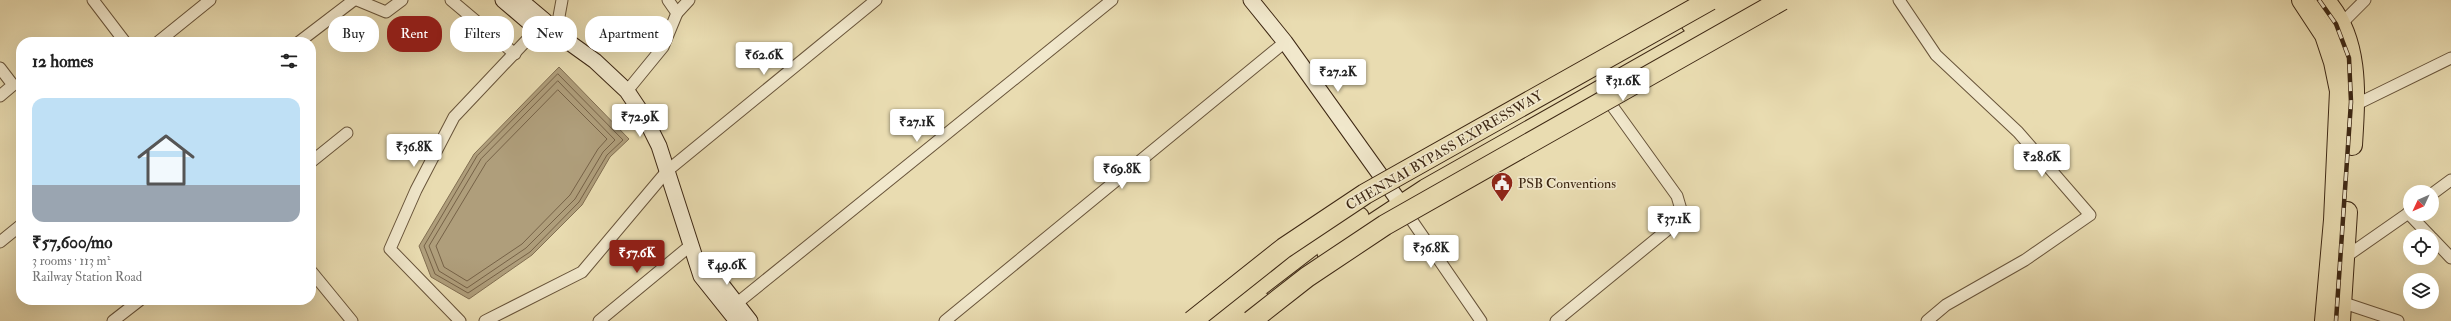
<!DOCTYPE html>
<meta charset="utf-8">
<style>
:root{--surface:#fff;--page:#f2f2f2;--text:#222;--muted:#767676;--line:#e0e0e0;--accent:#8f2418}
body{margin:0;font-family:"IM FELL Double Pica",serif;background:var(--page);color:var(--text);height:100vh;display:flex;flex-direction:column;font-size:15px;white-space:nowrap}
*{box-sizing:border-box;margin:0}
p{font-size:13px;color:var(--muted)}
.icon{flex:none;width:22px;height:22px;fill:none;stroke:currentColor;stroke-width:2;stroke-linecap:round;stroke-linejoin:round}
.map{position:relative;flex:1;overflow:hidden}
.panel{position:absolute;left:16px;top:37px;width:300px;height:268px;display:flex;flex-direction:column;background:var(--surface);border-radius:16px;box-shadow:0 4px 16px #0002}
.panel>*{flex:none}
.banner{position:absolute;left:328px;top:16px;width:380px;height:36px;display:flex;gap:8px}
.needle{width:26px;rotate:226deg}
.fabs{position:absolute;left:2403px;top:185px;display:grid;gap:8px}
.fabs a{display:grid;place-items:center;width:36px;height:36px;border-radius:50%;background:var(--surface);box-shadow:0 4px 16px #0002;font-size:20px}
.price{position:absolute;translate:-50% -34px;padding:0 9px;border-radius:4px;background:#fff;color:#222;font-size:13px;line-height:26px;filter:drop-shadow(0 1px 2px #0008)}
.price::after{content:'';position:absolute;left:50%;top:24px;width:12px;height:9px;margin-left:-6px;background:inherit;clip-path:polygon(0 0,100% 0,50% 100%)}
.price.on{background:var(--accent);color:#fff}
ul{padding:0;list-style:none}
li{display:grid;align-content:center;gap:8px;height:212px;padding:0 16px}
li+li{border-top:1px solid var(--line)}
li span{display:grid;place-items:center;height:124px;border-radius:12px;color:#555}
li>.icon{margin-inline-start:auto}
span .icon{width:72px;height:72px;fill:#fffc;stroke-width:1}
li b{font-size:17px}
h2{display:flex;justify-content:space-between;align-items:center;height:48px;padding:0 16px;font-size:17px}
.chip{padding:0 14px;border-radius:16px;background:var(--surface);box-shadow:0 4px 16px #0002;font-size:14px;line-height:36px}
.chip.on{background:var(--accent);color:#fff}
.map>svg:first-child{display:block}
</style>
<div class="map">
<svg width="2451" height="321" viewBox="0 0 2451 321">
<rect width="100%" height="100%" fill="#e9dcb1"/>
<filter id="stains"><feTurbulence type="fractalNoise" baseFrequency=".005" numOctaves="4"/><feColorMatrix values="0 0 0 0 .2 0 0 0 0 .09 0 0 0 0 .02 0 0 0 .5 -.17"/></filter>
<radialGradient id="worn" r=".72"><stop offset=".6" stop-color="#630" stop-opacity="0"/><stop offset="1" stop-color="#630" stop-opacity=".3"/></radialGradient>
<polygon fill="#af9e7b" stroke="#816e51" points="559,67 629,139 610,157 582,205 532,255 469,299 431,277 419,246 474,154"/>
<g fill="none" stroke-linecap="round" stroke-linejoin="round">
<g stroke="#766247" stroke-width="1">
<polygon points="558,74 623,140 607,155 579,202 530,252 468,293 435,274 424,246 477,156"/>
<polygon points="558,81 615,140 603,152 575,199 526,248 467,288 439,271 429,246 481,159"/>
<polygon points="558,90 607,139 598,149 570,195 522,244 467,281 444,267 436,246 486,163"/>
</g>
<g stroke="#68543a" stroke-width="13">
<g id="street">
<polyline points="93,0 125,42"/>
<polyline points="357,0 386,12 402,0"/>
<polyline points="451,0 515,54"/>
<polyline points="668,0 677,13"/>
<polyline points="1899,0 1936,55 2018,132 2090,215 2025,260 1946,305 1927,321"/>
<polyline points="2341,24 2365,0"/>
<polyline points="556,33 562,0"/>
<polyline points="158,42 210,0"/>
<polyline points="299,42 354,0"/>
<polyline points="0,68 13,85 0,96"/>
<polyline points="627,91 663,47 677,13 689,0"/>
<polyline points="2355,105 2451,58"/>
<polyline points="311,162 347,133"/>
<polyline points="2432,194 2451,180"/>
<polyline points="1404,209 1481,321"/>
<polyline points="2408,213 2430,236"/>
<polyline points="2432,238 2451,258"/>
<polyline points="0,242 21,225"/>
<polyline points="2344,258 2410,212"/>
<polyline points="311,271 352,321"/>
<polyline points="2341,302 2398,321"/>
<polyline points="736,304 1112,0"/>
<polyline points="113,321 140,300"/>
<polyline points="460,321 390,249 416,190 454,117 542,24"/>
<polyline points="485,321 582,272 667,171 876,0"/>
<polyline points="599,321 691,245"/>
<polyline points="945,321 1285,42"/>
<polyline points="1556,321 1672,226 1682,213 1677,196 1605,96"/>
</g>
</g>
<g stroke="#3d2713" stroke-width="17">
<g id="secondary">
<polyline points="503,0 537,29 556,33 595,61 627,91 645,118 659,146 701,276 737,321"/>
<polyline points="520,0 545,21 551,31"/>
<polyline points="1251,0 1285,42 1401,204"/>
<polyline points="697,262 708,267 750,321"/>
</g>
</g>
<g stroke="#3d2713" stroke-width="19">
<g id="primary">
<polyline points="1690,24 1733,0"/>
<polyline points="1326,253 1425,188 1757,0"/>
<polyline points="1216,321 1315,245 1360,216"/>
<polyline points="1235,321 1262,301"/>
</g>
</g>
<g stroke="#3d2713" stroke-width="22">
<g id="highway">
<polyline points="2302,0 2325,35 2334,62 2340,91 2334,220 2325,321"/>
<path d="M 2324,0 C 2360,39 2355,96 2352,145"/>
<polyline points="2340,321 2347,212"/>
</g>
</g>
<use href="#street" stroke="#f1e8cc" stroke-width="11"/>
<use href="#secondary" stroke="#f1e8cc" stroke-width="15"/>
<use href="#primary" stroke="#e9dcb1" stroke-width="17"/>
<use href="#highway" stroke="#e9dcb1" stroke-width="20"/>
<g stroke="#3d2713" stroke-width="4.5">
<polyline id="rail" points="2319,0 2336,24 2349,58 2351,102 2336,321"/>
</g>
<use href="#rail" stroke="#f1e8cc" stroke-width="3" stroke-dasharray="9" stroke-linecap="butt"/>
<g stroke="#3d2713" stroke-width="22" stroke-linecap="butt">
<g id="highway-bridge">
<polyline points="1192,321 1284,248 1365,194 1710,0"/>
<polyline points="1251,321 1307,277 1385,225 1782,0"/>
</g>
</g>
<use href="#highway-bridge" stroke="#e9dcb1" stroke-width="20"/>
</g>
<defs>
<g id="civic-pin" transform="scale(1.15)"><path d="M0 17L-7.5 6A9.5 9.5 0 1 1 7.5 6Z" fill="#8f2418" stroke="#f1e8cc"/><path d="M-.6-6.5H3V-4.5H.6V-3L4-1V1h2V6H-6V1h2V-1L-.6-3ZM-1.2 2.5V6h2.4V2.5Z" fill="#fff"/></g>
</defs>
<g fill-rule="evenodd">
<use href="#civic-pin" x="1502" y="183"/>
</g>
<g text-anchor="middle" stroke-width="3.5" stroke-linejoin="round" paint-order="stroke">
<g font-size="14" fill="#3d2713" stroke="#f1e8cc">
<text transform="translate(1444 150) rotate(-30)" y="5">CHENNAI BYPASS EXPRESSWAY</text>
</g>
<g font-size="14" fill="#3d2713" stroke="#f1e8cc" text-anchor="start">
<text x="1518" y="188">PSB Conventions</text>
</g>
</g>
<rect width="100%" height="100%" filter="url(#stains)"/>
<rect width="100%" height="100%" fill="url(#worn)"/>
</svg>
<div class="fabs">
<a><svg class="needle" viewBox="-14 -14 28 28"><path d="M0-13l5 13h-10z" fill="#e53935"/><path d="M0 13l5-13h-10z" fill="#767676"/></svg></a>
<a><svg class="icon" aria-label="locate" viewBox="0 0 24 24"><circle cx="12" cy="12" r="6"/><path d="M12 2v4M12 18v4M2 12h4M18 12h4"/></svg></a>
<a><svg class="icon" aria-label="layers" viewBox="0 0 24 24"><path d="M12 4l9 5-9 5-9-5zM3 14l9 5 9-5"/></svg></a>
</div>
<b class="price" style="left:764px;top:76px">₹62.6K</b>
<b class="price" style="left:1338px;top:93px">₹27.2K</b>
<b class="price" style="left:1623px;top:102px">₹31.6K</b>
<b class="price" style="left:640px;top:138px">₹72.9K</b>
<b class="price" style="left:917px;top:143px">₹27.1K</b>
<b class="price" style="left:414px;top:168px">₹36.8K</b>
<b class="price" style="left:2042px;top:178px">₹28.6K</b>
<b class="price" style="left:1122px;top:190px">₹69.8K</b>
<b class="price" style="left:1674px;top:240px">₹37.1K</b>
<b class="price" style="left:1431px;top:269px">₹36.8K</b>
<b class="price on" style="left:637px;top:274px">₹57.6K</b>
<b class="price" style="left:727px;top:286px">₹49.6K</b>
<div class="banner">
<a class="chip">Buy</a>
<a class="chip on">Rent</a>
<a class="chip">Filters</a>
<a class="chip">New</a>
<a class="chip">Apartment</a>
</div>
<section class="panel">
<h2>12 homes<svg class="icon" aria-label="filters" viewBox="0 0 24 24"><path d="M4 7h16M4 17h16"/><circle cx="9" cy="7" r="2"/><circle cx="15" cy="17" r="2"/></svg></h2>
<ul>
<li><span style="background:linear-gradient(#bfe0f5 70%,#9aa5b1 0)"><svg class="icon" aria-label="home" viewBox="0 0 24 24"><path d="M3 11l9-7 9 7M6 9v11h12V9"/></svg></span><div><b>₹57,600/mo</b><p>3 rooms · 113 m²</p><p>Railway Station Road</p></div></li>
</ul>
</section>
</div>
